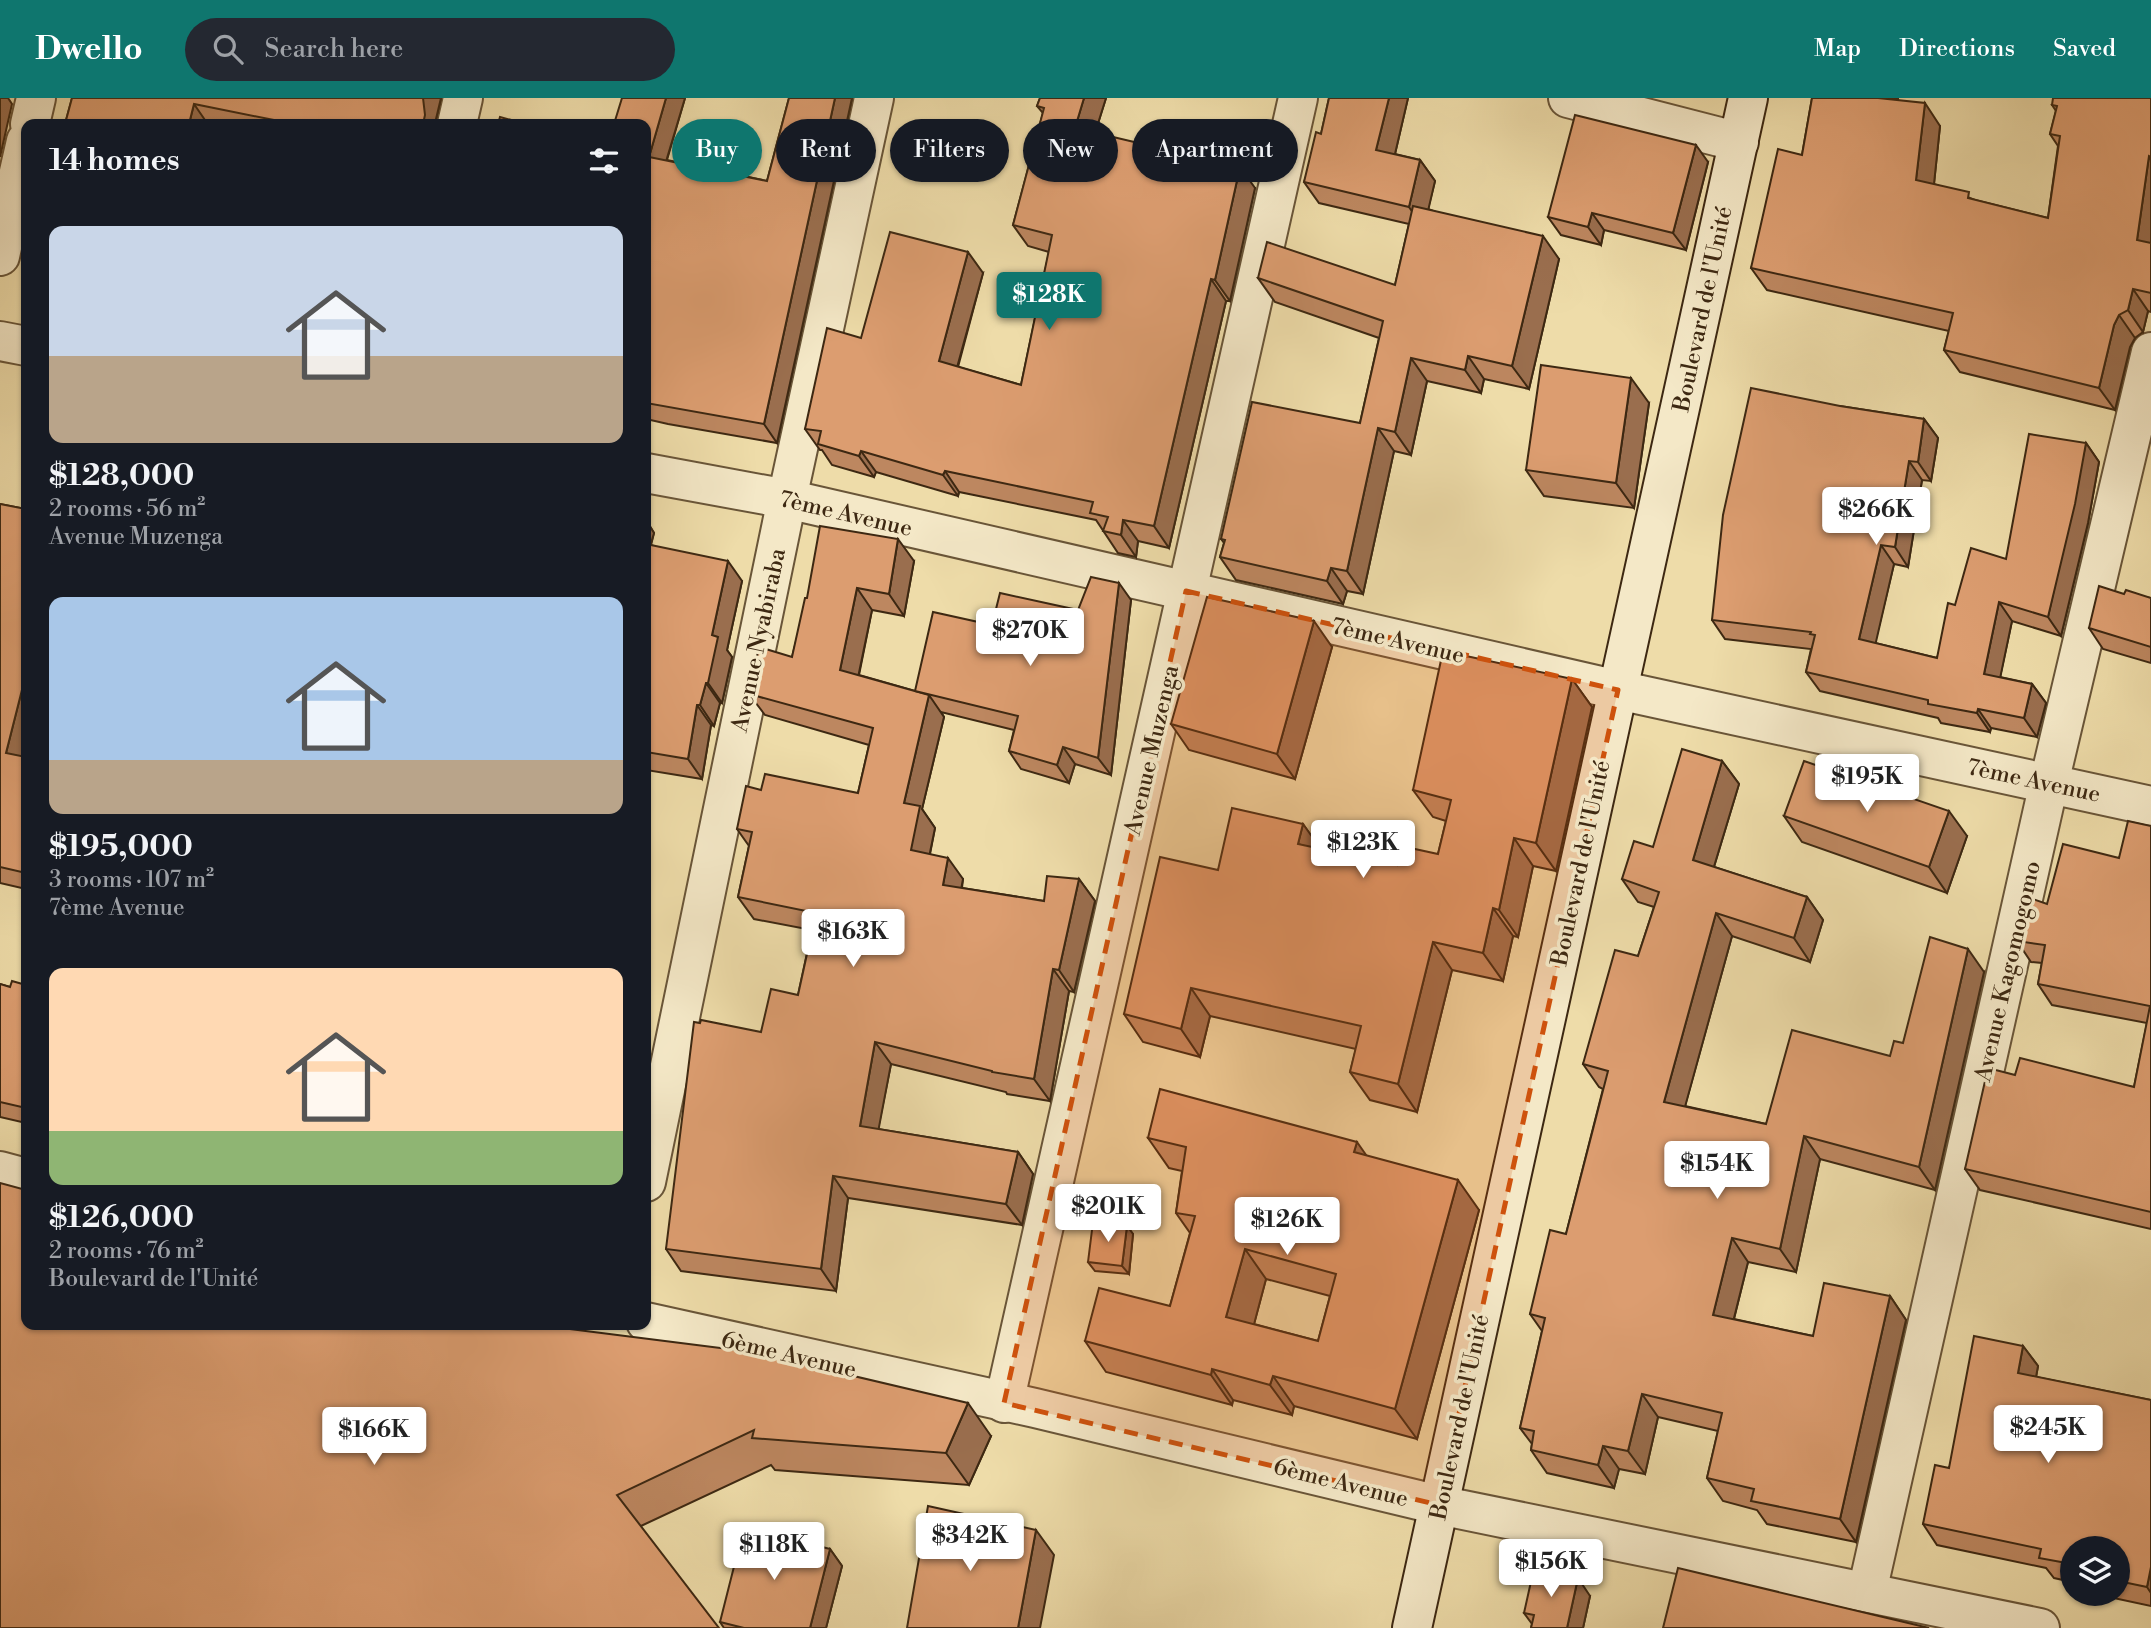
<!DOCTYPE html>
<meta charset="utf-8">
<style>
:root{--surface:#171b24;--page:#242831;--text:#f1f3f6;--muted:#9ea1a6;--accent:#0f766e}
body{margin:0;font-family:"Libre Bodoni",serif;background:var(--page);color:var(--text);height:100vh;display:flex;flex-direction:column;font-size:26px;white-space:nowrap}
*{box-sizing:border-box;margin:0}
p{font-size:23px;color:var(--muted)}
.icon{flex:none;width:38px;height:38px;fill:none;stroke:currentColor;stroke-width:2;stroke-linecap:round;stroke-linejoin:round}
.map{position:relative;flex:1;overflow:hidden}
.side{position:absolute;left:21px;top:21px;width:630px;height:1211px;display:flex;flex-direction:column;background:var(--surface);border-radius:14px;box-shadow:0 2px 5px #0004}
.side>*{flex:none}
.banner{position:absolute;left:672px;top:21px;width:665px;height:63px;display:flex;gap:14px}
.controls{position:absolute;left:2060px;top:1438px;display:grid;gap:14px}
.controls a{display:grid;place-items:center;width:70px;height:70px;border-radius:50%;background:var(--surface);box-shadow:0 2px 5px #0004;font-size:35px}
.price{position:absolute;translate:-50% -60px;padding:0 16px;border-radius:7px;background:#fff;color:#222;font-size:23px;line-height:46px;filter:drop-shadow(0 2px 4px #0008)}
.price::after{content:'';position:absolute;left:50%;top:42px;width:21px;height:16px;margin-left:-10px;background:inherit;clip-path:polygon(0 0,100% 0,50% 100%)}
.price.current{background:var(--accent);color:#fff}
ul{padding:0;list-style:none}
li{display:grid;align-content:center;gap:14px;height:371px;padding:0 28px}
li span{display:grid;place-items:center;height:217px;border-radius:14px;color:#555}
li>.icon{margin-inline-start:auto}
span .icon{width:126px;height:126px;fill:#fffc;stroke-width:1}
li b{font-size:30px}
h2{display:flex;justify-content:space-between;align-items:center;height:84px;padding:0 28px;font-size:30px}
.pill{padding:0 24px;border-radius:32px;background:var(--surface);box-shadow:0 2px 5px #0004;font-size:24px;line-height:63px}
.pill.current{background:var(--accent);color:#fff}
header{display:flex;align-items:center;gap:42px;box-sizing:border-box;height:98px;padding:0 35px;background:var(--accent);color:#fff}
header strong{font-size:33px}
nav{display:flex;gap:38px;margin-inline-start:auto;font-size:24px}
.search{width:490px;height:63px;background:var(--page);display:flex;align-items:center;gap:18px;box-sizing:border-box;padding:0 24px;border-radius:38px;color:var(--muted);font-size:26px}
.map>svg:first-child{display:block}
</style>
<header>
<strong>Dwello</strong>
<div class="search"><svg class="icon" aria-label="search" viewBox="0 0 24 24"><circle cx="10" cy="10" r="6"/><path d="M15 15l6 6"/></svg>Search here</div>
<nav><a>Map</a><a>Directions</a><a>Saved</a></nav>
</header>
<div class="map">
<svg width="2151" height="1530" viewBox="0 0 2151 1530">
<rect width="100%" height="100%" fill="#eedca9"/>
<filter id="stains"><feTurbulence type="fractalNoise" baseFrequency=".00286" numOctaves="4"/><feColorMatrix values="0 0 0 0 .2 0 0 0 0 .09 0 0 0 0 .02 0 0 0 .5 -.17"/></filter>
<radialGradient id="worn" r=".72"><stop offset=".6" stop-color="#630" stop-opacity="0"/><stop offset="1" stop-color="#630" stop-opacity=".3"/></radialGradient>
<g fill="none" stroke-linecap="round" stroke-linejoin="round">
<g stroke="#695538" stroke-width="42">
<g id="street">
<polyline points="1568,0 1739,44"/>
<polyline points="30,26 36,0"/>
<polyline points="457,26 463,0"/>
<polyline points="0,158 26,43"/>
<polyline points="0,243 26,248"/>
<polyline points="646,375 787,401 1618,592 2151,708"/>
<polyline points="0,1073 26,1080"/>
<polyline points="646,1084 787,401 874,0"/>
<polyline points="646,1224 1035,1310 1439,1407 2040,1530"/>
<polyline points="1004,1305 1298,0"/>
<polyline points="1867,1494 2049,685 2151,254"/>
</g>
</g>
<g stroke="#3d2812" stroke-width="42">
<polyline id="secondary" points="1412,1530 1748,0"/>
</g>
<use href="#street" stroke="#f4e8c7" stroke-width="38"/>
<use href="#secondary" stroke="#f4e8c7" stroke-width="38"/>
</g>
<g fill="#bd8760" stroke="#3d2812" stroke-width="2" fill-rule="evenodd">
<polygon points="72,0 441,0 436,21 437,26 213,26 207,25 207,26 65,26"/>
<polygon points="622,0 685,0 667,62 767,83 789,0 852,0 777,345 668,326 646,321 646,26"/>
<polygon points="1040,0 1106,0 1095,35 1255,90 1230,203 1226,203 1169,450 1138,443 1136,459 1118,455 1096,422 959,394 958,398 876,374 874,379 832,367 822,352 820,352 805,331 861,240 983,175 958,269 1021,287 1049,154 1028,148 1013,127 1043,15 1037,8"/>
<polygon points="1329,0 1408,0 1395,56 1420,62 1435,83 1428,111 1559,161 1529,291 1484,281 1481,295 1427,283 1411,357 1394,353 1363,496 1347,493 1343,506 1236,482 1220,459 1224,445 1221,441 1360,325 1379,240 1275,204 1258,180 1395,187 1409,126 1319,105 1304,84 1321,36"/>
<polygon points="1812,0 1898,0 1898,2 1940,28 1934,86 1975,102 2048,120 2058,48 2050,36 2056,13 2052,7 2151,0 2151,214 2148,213 2143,234 2135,240 2130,249 2115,312 1960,274 1944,252 1949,233 1767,192 1751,170 1802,57"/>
<polygon points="1708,64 1686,152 1604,132 1601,147 1561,137 1548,119"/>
<polygon points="1649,305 1634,410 1544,398 1526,372"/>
<polygon points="1840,308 1924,321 1938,340 1931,383 1922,382 1908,469 1894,466 1875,545 1937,560 1955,507 2006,461 2086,345 2099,364 2088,425 2061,538 2012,523 2000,579 2032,586 2046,605 2037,639 1991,630 1990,634 1941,625 1938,620 1820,593 1806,574 1811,551 1725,541 1712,522"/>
<polygon points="0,406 26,411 26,646 23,659 26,659 26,791 0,785"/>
<polygon points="646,422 654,435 651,447 742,483 727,552 732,559 722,605 720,605 714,628 711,627 702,681 646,672"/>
<polygon points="914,463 904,518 872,512 859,577 915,593 992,527 1131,502 1111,677 1075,666 1069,685 1021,671 1009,653 1014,632 941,614 944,619 922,711 935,730 930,756 963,781 962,790 1044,803 1079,781 1095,803 1074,894 1069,893 1050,1003 1007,996 1006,994 891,966 878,1031 1018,1054 1033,1076 1022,1127 848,1100 836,1193 681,1173 666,1151 761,934 798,897 812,832 754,821 738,799 749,748 737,731 761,692 858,695 869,647 765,617 749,596 792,559 807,500"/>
<polygon points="2124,496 2151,500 2151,565 2103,551 2089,530"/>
<polygon points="1332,549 1295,681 1189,652 1171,626"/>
<polygon points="1572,581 1592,609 1556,773 1533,768 1518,839 1513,838 1503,883 1452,872 1417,1014 1370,1002 1350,974 1356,951 1210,918 1200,959 1143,944 1124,916 1218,772 1303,726 1320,751 1397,767 1438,756 1446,723 1433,719 1413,692"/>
<polygon points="1722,663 1739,686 1714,769 1807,799 1823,822 1810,864 1732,838 1685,1008 1766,1026 1890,958 1984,874 1935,1092 1820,1061 1796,1174 1748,1164 1734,1221 1813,1238 1890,1198 1906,1222 1856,1444 1767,1426 1757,1412 1723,1403 1707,1380 1718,1333 1658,1319 1645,1376 1619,1371 1614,1390 1547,1375 1531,1352 1532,1346 1520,1330 1542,1233 1530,1216 1566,1136 1603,991 1599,989 1583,966 1638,858 1654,809 1638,804 1622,781 1653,749"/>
<polygon points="1784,718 1967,738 1947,795 1802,744"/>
<polygon points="2151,728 2151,1131 1980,1092 1965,1071 2015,977 2134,989 2147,925 2052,907 2038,886 2042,865 2031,864 2017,843 2047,806 2119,760"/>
<polygon points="0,886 10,889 26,887 26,1025 0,1019"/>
<path d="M 1148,1040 L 1366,1058 L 1479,1112 L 1417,1341 L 1294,1308 L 1292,1317 L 1233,1302 L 1232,1307 L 1106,1274 L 1085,1243 L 1170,1208 L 1190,1135 L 1176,1115 L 1182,1073 L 1169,1070 ZM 1266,1181 L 1330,1198 L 1318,1243 L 1254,1226 Z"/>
<polygon points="1127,1128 1133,1136 1129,1176 1095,1173 1088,1164"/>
<polygon points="26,1227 991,1338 969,1387 775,1372 771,1367 641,1428 0,1530"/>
<polygon points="2023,1248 2038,1268 2036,1279 2151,1302 2151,1508 2095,1496 2118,1496 2118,1451 2072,1451 2072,1484 2054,1480 2046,1470 1937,1447 1923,1426 1949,1370"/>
<polygon points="830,1451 842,1468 826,1530 724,1530 720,1524"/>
<polygon points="1590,1498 1583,1530 1531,1530 1532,1526 1524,1515"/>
</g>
<g fill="#9a6e4e" stroke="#3d2812" stroke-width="2">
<polygon points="0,0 8,0 12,6 0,59"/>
<polygon points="423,0 441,0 436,21 437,26 423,26"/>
<polygon points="666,0 685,0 662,77 649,59"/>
<polygon points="835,0 852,0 777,345 764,326"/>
<polygon points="1084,0 1106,0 1090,51 1075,30"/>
<polygon points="1389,0 1408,0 1391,73 1376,52"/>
<polygon points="1878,0 1898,0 1893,22"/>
<polygon points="1925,5 1940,28 1932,105 1916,82"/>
<polygon points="194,6 207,25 207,26 189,26"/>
<polygon points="1696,47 1708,64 1686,152 1673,135"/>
<polygon points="2149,58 2151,62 2151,162 2137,142"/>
<polygon points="1420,62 1435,83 1424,130 1409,109"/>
<polygon points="1240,69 1255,90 1230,203 1215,182"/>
<polygon points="1592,115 1604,132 1601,147 1588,129"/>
<polygon points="1543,138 1559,161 1529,291 1512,268"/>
<polygon points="968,154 983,175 953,284 939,263"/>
<polygon points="1211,181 1226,203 1169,450 1154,428"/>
<polygon points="2133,191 2148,213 2143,234 2128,212"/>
<polygon points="2119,217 2135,240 2130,249 2115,312 2099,290 2114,227"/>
<polygon points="1468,258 1484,281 1481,295 1465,272"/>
<polygon points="1411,260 1427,283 1411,357 1395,334"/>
<polygon points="1631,280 1649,305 1634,410 1616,385"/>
<polygon points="1924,321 1938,340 1931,383 1918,364"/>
<polygon points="1378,330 1394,353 1363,496 1347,473"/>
<polygon points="2086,345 2099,364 2088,425 2061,538 2048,519"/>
<polygon points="861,353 876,374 874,379 859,358"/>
<polygon points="1909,363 1922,382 1908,469 1895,449"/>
<polygon points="945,373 959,394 958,398 943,377"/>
<polygon points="646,422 654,435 646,463"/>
<polygon points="1123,422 1138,443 1136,459 1121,437"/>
<polygon points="898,441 914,463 904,518 889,496"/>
<polygon points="1881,447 1894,466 1872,561 1859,541"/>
<polygon points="728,463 742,483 727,552 732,559 722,605 708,585 712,537"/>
<polygon points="1331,470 1347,493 1343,506 1327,483"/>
<polygon points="1119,485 1131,502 1111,677 1098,660"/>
<polygon points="857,490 872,512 855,594 840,572"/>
<polygon points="1999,504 2012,523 1997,595 1984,576"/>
<polygon points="1314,523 1332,549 1295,681 1277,656"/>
<polygon points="26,576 26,646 19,674 6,655"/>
<polygon points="1572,581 1592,609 1556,773 1536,745"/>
<polygon points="706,585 720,605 714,628 700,607"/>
<polygon points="2032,586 2046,605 2037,639 2024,620"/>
<polygon points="929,597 944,619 922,711 935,730 926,774 911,752 904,705"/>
<polygon points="697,607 711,627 702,681 688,661"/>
<polygon points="1978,611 1991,630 1990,634 1977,615"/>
<polygon points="1063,649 1075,666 1069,685 1057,667"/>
<polygon points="1722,663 1739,686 1709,785 1693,762"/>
<polygon points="1949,713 1967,738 1947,795 1929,769"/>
<polygon points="1303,726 1323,754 1298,746"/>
<polygon points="1514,740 1533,768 1518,839 1499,812"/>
<polygon points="948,760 963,781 958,808 943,787"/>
<polygon points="1079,781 1095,803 1074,894 1059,872"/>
<polygon points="1807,799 1823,822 1810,864 1794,840"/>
<polygon points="1493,810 1513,838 1503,883 1483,855"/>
<polygon points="1716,815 1732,838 1680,1027 1664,1004"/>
<polygon points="1433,844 1452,872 1417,1014 1398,986"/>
<polygon points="1968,851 1984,874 1935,1092 1919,1069"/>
<polygon points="1053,871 1069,893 1050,1003 1034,981"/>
<polygon points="1191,890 1210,918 1200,959 1181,931"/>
<polygon points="646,928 650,934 646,954"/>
<polygon points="875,944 891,966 875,1050 860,1028"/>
<polygon points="1804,1038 1820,1061 1796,1174 1780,1151"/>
<polygon points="1357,1044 1378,1074 1354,1054"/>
<polygon points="1018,1054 1033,1076 1022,1127 1006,1106"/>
<polygon points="833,1078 848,1100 836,1193 821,1171"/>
<polygon points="1458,1082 1479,1112 1417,1341 1395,1311"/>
<polygon points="1127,1128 1133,1136 1129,1176 1122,1168"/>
<polygon points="1732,1140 1748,1164 1729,1240 1713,1217"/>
<polygon points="1245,1151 1266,1181 1248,1249 1226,1219"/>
<polygon points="1890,1198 1906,1222 1856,1444 1840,1421"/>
<polygon points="2023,1248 2038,1268 2033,1296 2018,1275"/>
<polygon points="1212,1271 1233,1302 1232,1307 1211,1277"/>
<polygon points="1273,1278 1294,1308 1292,1317 1270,1287"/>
<polygon points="1642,1296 1658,1319 1645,1376 1628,1353"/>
<polygon points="968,1305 991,1338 969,1387 946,1355"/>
<polygon points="1603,1348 1619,1371 1614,1390 1598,1367"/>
<polygon points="1036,1432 1054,1457 1040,1530 1018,1530"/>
<polygon points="830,1451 842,1468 826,1530 810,1530"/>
<polygon points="2151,1469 2151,1495 2147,1489"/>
<polygon points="1578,1480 1590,1498 1583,1530 1567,1530"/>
</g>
<g fill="#dc9d70" stroke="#3d2812" stroke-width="2" fill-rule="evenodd">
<polygon points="72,0 423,0 425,17 423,26 294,26 194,6 189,26 65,26"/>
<polygon points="622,0 666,0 649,59 767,83 789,0 835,0 764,326 646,305 646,26 614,26"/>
<polygon points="1040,0 1084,0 1075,30 1240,69 1215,182 1211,181 1154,428 1123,422 1121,437 1103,433 1108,419 1090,415 1093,404 945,373 943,377 861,353 859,358 818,346 821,333 805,331 827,230 861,240 890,134 968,154 939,263 1021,287 1052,137 1013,127 1044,10 1037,8"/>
<polygon points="1329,0 1389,0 1376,52 1420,62 1409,109 1304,84 1316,34 1321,36"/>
<polygon points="1812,0 1878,0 1925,5 1916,82 1969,94 1968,100 2048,120 2060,38 2050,36 2057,8 2052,7 2053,0 2151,0 2151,59 2149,58 2137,142 2151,145 2151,195 2133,191 2128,212 2119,217 2114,227 2099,290 1944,252 1953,215 1751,170 1778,51 1802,57"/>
<polygon points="1575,17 1696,47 1673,135 1592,115 1588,129 1548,119"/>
<polygon points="500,19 526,26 498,26"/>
<polygon points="1413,108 1543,138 1512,268 1468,258 1465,272 1411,260 1395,334 1378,330 1347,473 1331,470 1327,483 1220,459 1225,442 1221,441 1252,304 1360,325 1383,223 1258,180 1267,144 1395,187"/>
<polygon points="1541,267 1631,280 1616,385 1526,372"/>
<polygon points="1751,290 1840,308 1924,321 1918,364 1909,363 1895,449 1881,447 1859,541 1937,560 1948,505 1955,507 1971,450 2006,461 2029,336 2086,345 2075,406 2048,519 1999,504 1984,576 2032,586 2024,620 1978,611 1977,615 1928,606 1928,602 1806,574 1815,537 1810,536 1811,534 1712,522 1723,417"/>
<polygon points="0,406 26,411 26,576 6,655 26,659 26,775 0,769"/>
<polygon points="820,428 898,441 889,496 857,490 840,572 929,597 904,705 920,708 911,752 948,760 943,787 1044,803 1047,778 1079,781 1059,872 1053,871 1034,981 992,974 992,973 875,944 860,1028 1018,1054 1006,1106 833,1078 821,1171 666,1151 694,924 700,925 701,922 761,934 771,891 798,897 816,815 738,799 752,734 737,731 746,688 761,692 765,676 858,695 873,630 749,596 759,549 792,559 805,500 807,500"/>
<polygon points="646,446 728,463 712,537 718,539 708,585 706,585 700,607 697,607 688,661 646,654"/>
<polygon points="1091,479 1119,485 1098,660 1063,649 1057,667 1009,653 1018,618 915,593 933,514 992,527 1000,495 1078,512"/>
<polygon points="2099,488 2124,496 2126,492 2151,500 2151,549 2089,530"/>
<polygon points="1207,499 1314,523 1277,656 1171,626"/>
<polygon points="1443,553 1572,581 1536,745 1514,740 1499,812 1493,810 1483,855 1433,844 1398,986 1350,974 1361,928 1191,890 1181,931 1124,916 1160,759 1218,772 1232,710 1303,726 1298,746 1397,767 1401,748 1438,756 1451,702 1413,692"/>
<polygon points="1682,651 1722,663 1693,762 1807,799 1794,840 1716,815 1664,1004 1766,1026 1792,932 1890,958 1894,943 1903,945 1930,839 1968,851 1919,1069 1804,1038 1780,1151 1732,1140 1713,1217 1813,1238 1824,1185 1890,1198 1840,1421 1751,1403 1754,1391 1707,1380 1722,1315 1642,1296 1628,1353 1603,1348 1598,1367 1531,1352 1534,1333 1520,1330 1545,1220 1530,1216 1550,1132 1566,1136 1608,973 1583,966 1615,852 1638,858 1659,794 1622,781 1634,743 1653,749"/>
<polygon points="1804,663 1949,713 1929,769 1784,718"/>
<polygon points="2128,723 2151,728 2151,1114 1965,1071 1988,970 2015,977 2020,960 2134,989 2150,908 2038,886 2045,847 2017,843 2027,799 2047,806 2063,746 2119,760"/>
<polygon points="12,883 26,887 26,1010 0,1004 0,886 10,889"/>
<path d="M 1160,991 L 1357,1044 L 1354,1054 L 1458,1082 L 1395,1311 L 1273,1278 L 1270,1287 L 1212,1271 L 1211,1277 L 1085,1243 L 1099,1190 L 1170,1208 L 1195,1118 L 1176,1115 L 1186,1049 L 1148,1040 ZM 1245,1151 L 1336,1176 L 1318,1243 L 1226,1219 Z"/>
<polygon points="0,1085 26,1092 26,1227 545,1227 554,1229 752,1254 968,1305 946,1355 752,1340 754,1332 617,1397 719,1530 0,1530"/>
<polygon points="1093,1124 1127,1128 1122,1168 1088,1164"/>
<polygon points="1974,1238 2023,1248 2018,1275 2151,1302 2151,1469 2147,1489 2118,1483 2118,1451 2072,1451 2072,1466 2039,1460 2041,1451 1923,1426 1935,1367 1949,1370"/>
<polygon points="928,1408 1036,1432 1018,1530 907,1530"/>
<polygon points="744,1429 830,1451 810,1530 744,1530 720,1524"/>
<polygon points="1534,1470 1578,1480 1567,1530 1531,1530 1534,1517 1524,1515"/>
<polygon points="1678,1470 1929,1530 1663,1530"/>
</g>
<path fill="#ce520d" fill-opacity="0.2" stroke="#ce520d" stroke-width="5" stroke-dasharray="14 9" stroke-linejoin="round" d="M 1186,493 L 1618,592 L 1439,1407 L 1004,1305 Z"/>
<g text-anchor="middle" stroke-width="7" stroke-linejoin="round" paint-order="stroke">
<g font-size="23" fill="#3d2812" stroke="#f4e8c7">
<text transform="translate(1702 211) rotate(-78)" y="8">Boulevard de l'Unité</text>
<text transform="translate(846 415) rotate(13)" y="8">7ème Avenue</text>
<text transform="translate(758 542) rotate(-78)" y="8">Avenue Nyabiraba</text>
<text transform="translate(1398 542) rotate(13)" y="8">7ème Avenue</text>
<text transform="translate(1151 652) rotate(-77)" y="8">Avenue Muzenga</text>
<text transform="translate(2034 682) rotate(12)" y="8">7ème Avenue</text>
<text transform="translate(1580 765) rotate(-78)" y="8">Boulevard de l'Unité</text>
<text transform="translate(2007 873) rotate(-77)" y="8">Avenue Kagomogomo</text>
<text transform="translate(789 1256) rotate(13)" y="8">6ème Avenue</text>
<text transform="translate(1459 1319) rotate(-78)" y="8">Boulevard de l'Unité</text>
<text transform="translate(1341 1384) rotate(14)" y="8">6ème Avenue</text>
</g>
</g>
<rect width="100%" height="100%" filter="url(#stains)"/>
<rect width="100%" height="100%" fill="url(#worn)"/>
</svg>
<div class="controls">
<a><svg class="icon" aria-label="layers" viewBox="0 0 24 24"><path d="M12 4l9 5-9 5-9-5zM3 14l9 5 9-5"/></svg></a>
</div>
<b class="price current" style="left:1049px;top:234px">$128K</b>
<b class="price" style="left:1876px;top:449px">$266K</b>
<b class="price" style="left:1030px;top:570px">$270K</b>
<b class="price" style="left:1867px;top:716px">$195K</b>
<b class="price" style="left:1363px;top:782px">$123K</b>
<b class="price" style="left:853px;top:871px">$163K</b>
<b class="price" style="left:1717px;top:1103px">$154K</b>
<b class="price" style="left:1108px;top:1146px">$201K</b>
<b class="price" style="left:1287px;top:1159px">$126K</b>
<b class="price" style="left:2048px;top:1367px">$245K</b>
<b class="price" style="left:374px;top:1369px">$166K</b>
<b class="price" style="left:970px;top:1475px">$342K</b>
<b class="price" style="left:774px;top:1484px">$118K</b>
<b class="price" style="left:1551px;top:1501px">$156K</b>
<div class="banner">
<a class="pill current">Buy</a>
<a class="pill">Rent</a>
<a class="pill">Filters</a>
<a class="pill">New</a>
<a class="pill">Apartment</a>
</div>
<section class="side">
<h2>14 homes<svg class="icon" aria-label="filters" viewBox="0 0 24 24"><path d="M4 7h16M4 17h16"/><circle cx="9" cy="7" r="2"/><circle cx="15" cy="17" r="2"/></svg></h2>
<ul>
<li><span style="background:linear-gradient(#c9d6e8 60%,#b9a48a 0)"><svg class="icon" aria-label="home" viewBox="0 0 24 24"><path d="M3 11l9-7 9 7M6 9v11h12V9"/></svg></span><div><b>$128,000</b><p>2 rooms · 56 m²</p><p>Avenue Muzenga</p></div></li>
<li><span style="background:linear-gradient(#a9c7e8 75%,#b9a48a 0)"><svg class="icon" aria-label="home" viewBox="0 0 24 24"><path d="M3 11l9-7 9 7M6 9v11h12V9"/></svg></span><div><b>$195,000</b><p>3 rooms · 107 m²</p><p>7ème Avenue</p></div></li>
<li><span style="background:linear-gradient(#ffd9b3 75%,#8fb573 0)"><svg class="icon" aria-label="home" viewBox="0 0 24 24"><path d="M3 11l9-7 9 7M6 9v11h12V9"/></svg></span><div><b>$126,000</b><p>2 rooms · 76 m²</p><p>Boulevard de l'Unité</p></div></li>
</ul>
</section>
</div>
